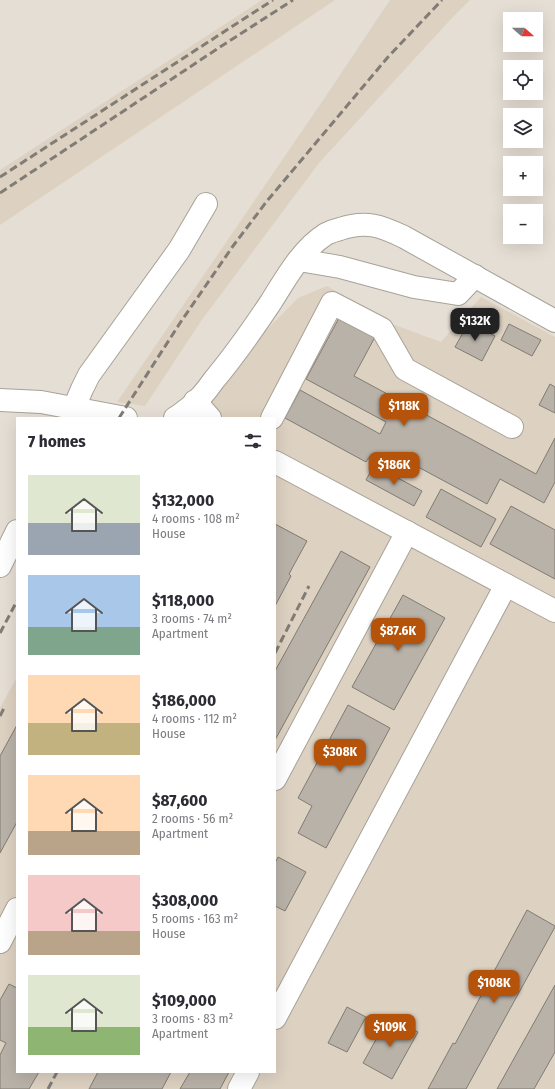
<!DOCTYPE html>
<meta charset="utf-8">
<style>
:root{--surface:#fff;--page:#f7f7f7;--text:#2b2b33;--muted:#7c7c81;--accent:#b45309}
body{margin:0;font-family:"Fira Sans Condensed",sans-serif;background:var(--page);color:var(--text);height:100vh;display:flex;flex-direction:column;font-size:15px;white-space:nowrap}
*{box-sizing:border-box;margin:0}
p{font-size:13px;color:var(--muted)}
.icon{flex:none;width:22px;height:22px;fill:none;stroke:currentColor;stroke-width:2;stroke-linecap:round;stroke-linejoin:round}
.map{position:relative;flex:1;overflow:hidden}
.side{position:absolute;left:16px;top:417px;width:260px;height:656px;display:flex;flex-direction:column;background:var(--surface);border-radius:0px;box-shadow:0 4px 16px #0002}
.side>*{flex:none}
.needle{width:26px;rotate:111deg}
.controls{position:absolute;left:503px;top:12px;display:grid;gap:8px}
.controls a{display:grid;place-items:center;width:40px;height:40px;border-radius:0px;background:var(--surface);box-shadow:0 4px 16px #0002;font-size:20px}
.price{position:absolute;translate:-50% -34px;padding:0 9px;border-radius:8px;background:var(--accent);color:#fff;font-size:13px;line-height:26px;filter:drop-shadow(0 1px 2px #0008)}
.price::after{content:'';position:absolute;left:50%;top:24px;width:12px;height:9px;margin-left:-6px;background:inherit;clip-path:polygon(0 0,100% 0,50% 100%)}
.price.selected{background:#222;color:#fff}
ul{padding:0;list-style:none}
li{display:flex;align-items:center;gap:12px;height:100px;padding:0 12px}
li span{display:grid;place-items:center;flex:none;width:112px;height:80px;border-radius:0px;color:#555}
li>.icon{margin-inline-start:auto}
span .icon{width:48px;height:48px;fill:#fffc;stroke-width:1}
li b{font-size:17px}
h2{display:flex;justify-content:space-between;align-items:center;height:48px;padding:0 12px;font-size:17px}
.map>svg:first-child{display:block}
</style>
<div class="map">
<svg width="555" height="1089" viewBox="0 0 555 1089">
<rect width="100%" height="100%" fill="#e5ded4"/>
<g fill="#ddd1c1">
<polygon points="262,0 335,0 0,225 0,170"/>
<polygon points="390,0 470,0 451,19 319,163 201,321 145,406 117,402 328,93"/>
<polygon points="327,286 392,324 441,342 481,297 555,337 555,1089 0,1089 0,708 17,677 17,1072 275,1072 275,418 185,418 202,395 298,298"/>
</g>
<g fill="#b9b2a8" stroke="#817b72">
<polygon points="339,318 375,337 354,376 536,474 555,438 555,482 544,503 500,479 487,504 392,453 386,465 370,456 366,462 285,418 300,390 380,434 386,422 306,379"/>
<polygon points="469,322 495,336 482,361 455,347"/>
<polygon points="509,324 541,340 532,356 501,340"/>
<polygon points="550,384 555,387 555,413 539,405"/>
<polygon points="374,465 422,491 414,506 366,480"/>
<polygon points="441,489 496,519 481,547 426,517"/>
<polygon points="511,506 555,530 555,579 490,544"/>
<polygon points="275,524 307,541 289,574 291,576 275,606"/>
<polygon points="341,551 370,567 275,740 275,671"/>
<polygon points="403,595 445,618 394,710 352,687"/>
<polygon points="348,705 390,728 326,848 298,833 312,806 298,798"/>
<polygon points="17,725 17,822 0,853 0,756"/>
<polygon points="278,857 306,872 285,911 275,906 275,863"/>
<polygon points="527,910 555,926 555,927 466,1089 428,1089 453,1043 455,1044"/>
<polygon points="9,984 17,988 17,1072 39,1072 29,1089 0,1089 0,1055 6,1043 0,1040 0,1000"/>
<polygon points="555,985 555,1052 534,1089 497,1089"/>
<polygon points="347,1007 366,1017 347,1052 328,1043"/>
<polygon points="389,1016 418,1032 392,1079 363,1063"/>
<polygon points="98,1072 171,1072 162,1089 89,1089"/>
<polygon points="190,1072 229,1072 220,1089 180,1089"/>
</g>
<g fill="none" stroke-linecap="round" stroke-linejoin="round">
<g stroke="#a8a298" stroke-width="24">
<g id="minor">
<polyline points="299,260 340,267 414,287 458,294 475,276"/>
<polyline points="0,400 41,402 126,418"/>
<polyline points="195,401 210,418"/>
<polyline points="74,408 82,389 89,375 179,250 206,204"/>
<path d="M 175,418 C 180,415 185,411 190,407 C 199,400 207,390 214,380 C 235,355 253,329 271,302 C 286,278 302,249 326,234 C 330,232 336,230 340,229 C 366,220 381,226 404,237 L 555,321"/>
<polyline points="272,418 332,303 382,329 405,369 512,427"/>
<polyline points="275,462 555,611"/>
<polyline points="0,566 17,531"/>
<polyline points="275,779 407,532"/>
<polyline points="0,942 17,909"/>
<polyline points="275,1018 506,585"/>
<polyline points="239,1089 248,1072"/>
</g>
</g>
<use href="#minor" stroke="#fff" stroke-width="22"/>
<g stroke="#817c75" stroke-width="3" stroke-dasharray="8 4" stroke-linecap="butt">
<polyline points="0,177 273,0"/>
<polyline points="0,193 217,49 293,0"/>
<polyline points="119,418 180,323 233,246 267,201 388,57 442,0"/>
<polyline points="0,633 17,601"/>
<polyline points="275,653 309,586"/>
<polyline points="0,716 4,708"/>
<polyline points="48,1089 57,1072"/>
</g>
</g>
</svg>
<div class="controls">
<a><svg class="needle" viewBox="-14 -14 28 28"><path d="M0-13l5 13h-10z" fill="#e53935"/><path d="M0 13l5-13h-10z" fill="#7c7c81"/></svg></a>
<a><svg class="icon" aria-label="locate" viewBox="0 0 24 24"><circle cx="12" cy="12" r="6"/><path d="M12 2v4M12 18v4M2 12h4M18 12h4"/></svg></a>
<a><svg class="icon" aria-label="layers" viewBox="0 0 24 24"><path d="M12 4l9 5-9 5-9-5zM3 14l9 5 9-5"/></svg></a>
<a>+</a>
<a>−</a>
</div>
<b class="price selected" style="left:475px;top:342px">$132K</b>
<b class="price" style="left:404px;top:427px">$118K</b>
<b class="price" style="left:394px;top:486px">$186K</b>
<b class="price" style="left:398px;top:652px">$87.6K</b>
<b class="price" style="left:340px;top:773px">$308K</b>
<b class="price" style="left:494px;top:1004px">$108K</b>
<b class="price" style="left:390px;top:1048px">$109K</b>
<section class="side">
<h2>7 homes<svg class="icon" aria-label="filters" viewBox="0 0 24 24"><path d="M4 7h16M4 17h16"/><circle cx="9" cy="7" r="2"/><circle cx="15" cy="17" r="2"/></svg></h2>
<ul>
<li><span style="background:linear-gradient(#dfe7d0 60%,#9aa5b1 0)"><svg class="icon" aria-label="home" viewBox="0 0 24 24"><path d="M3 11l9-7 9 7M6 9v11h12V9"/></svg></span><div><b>$132,000</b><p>4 rooms · 108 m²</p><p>House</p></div></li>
<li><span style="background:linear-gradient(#a9c7e8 65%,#7fa58c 0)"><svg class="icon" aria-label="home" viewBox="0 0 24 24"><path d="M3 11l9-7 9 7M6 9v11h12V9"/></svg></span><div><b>$118,000</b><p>3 rooms · 74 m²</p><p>Apartment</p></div></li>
<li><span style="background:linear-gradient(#ffd9b3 60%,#c2b280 0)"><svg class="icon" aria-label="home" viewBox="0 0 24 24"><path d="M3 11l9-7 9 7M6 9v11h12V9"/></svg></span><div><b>$186,000</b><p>4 rooms · 112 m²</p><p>House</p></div></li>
<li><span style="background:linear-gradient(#ffd9b3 70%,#b9a48a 0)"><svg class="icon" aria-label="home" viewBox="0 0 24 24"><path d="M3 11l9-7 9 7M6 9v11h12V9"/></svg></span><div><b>$87,600</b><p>2 rooms · 56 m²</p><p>Apartment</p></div></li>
<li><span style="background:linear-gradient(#f6c9c9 70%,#b9a48a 0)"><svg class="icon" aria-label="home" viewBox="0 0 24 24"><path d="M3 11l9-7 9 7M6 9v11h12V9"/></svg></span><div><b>$308,000</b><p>5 rooms · 163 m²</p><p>House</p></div></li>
<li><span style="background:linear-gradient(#dfe7d0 65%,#8fb573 0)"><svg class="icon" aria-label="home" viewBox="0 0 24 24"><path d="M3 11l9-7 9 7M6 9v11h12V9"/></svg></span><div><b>$109,000</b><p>3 rooms · 83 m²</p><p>Apartment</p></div></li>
</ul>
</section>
</div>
